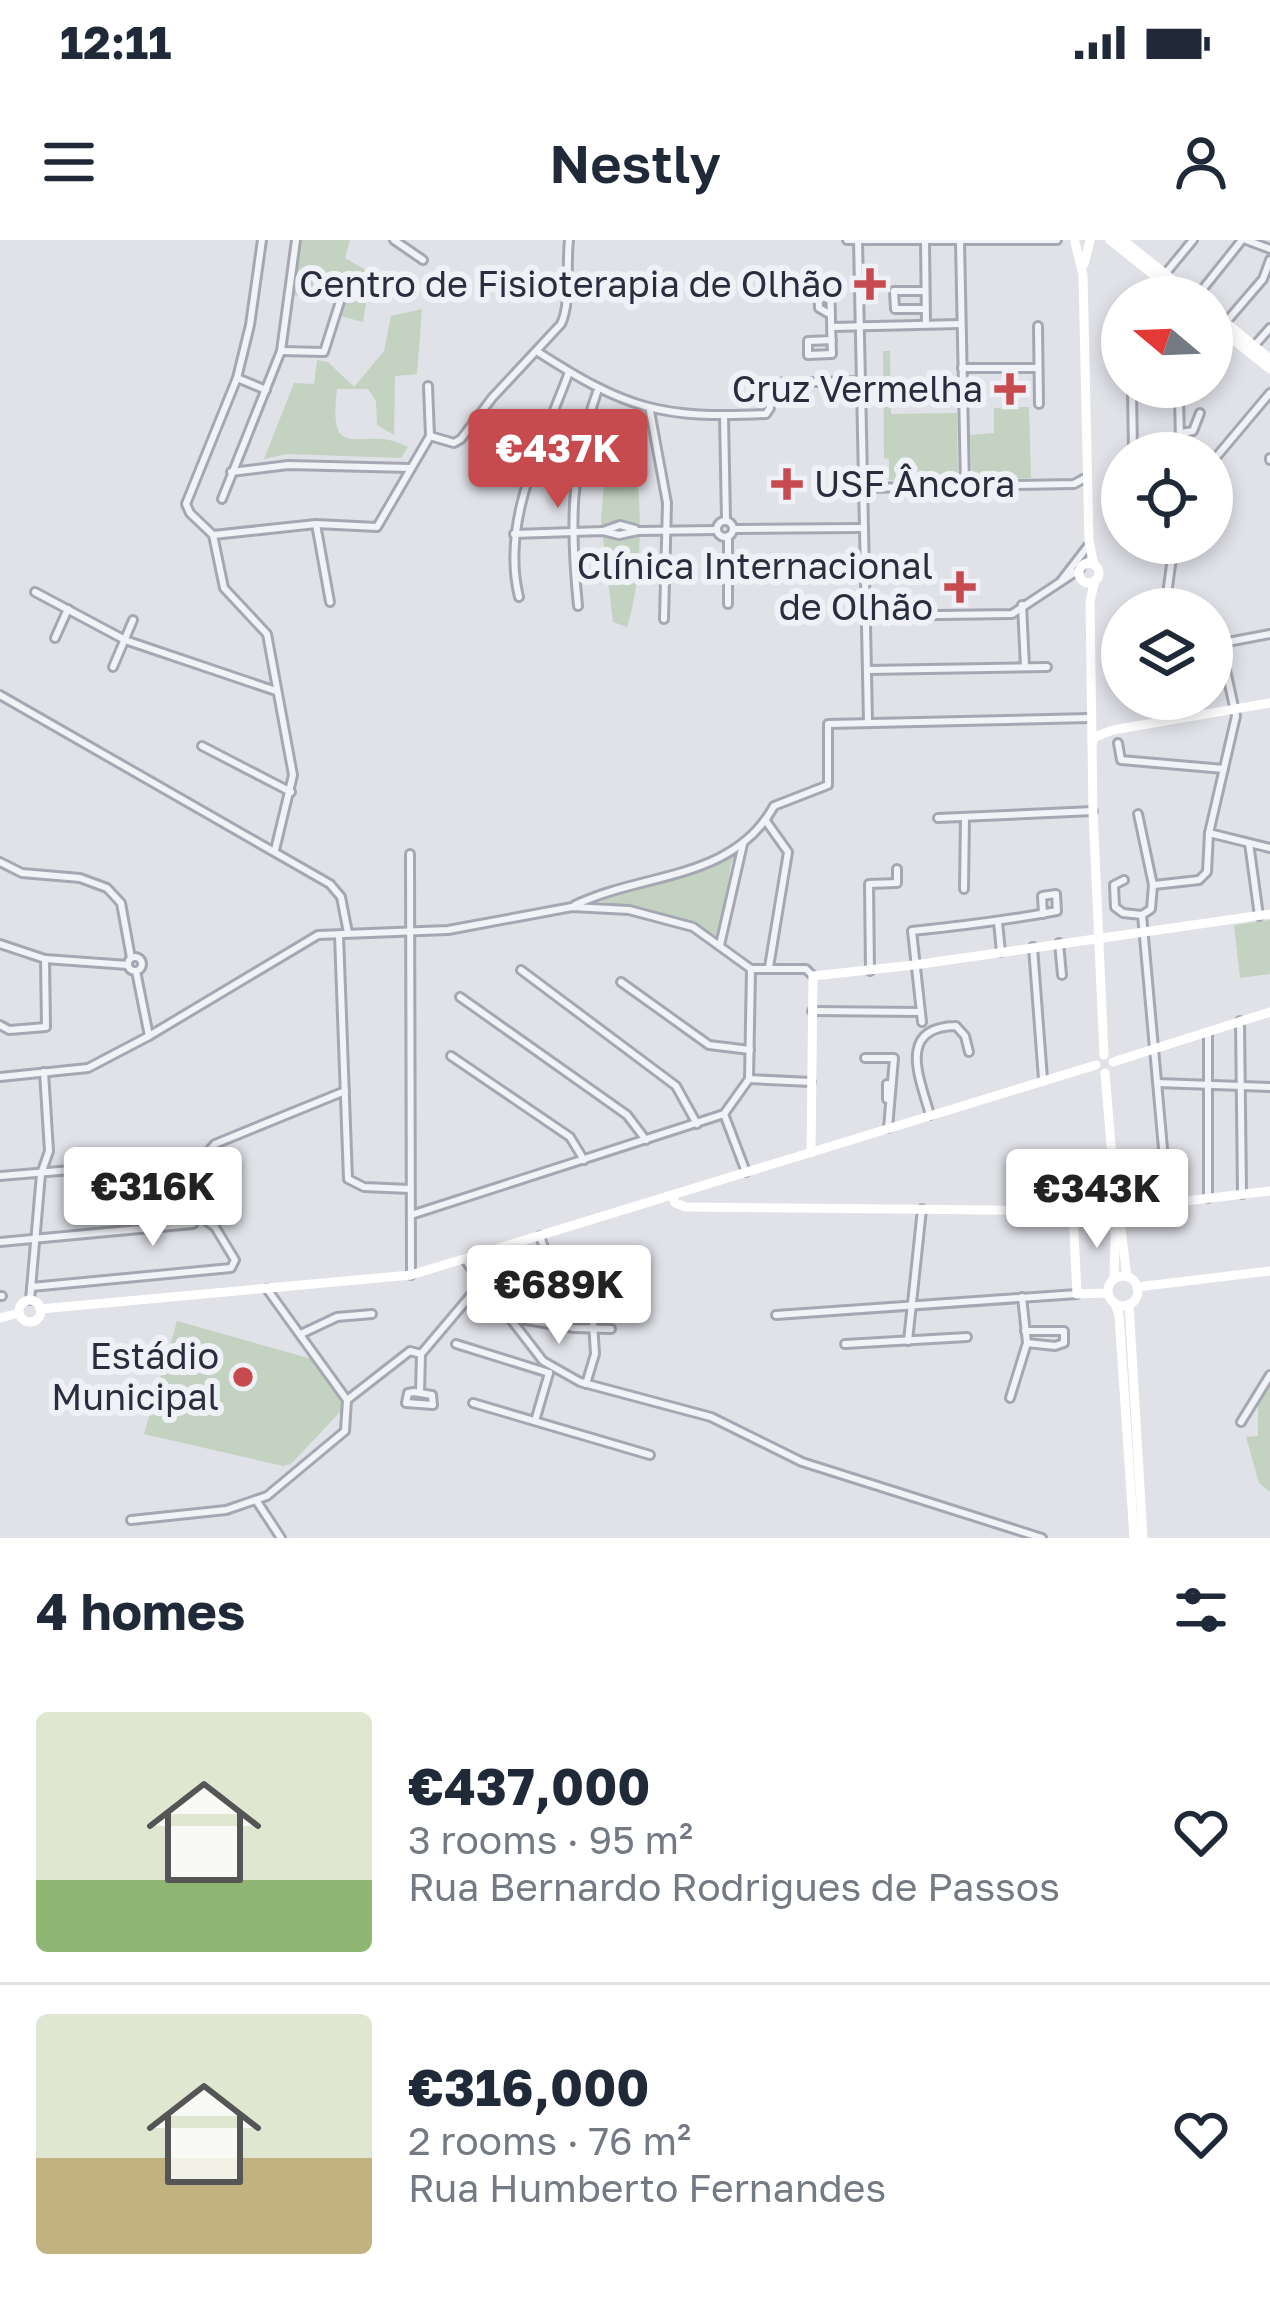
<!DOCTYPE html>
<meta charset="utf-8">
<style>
:root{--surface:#fff;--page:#f6f6f7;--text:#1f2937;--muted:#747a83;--line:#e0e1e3;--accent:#c74b4e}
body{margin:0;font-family:"Golos Text",sans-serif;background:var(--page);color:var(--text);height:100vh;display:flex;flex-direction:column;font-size:45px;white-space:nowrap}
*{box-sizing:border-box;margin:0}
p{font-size:39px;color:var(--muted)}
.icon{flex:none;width:66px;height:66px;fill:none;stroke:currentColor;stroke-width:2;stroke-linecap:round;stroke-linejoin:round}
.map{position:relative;height:1298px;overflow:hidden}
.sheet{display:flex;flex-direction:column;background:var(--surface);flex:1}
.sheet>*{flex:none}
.needle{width:78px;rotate:289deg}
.fabs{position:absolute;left:1101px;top:36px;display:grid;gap:24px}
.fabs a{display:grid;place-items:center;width:132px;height:132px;border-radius:50%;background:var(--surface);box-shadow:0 6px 18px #0003;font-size:60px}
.price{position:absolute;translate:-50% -102px;padding:0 27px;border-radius:12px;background:#fff;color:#222;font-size:39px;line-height:78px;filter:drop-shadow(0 3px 6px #0008)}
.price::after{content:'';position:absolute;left:50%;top:72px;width:36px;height:27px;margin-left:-18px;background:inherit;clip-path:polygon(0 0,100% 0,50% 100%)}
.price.selected{background:var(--accent);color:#fff}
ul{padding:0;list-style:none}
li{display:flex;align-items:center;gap:36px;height:300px;padding:0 36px}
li+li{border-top:3px solid var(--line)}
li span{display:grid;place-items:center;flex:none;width:336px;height:240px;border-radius:12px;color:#555}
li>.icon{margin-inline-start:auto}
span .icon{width:144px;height:144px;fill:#fffc;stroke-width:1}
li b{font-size:51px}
h2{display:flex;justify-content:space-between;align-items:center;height:144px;padding:0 36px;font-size:51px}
.status{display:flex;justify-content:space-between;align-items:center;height:84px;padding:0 60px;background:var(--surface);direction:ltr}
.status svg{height:33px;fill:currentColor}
header{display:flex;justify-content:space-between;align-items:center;height:156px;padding:0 36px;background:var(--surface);font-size:54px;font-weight:600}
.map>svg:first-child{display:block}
</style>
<div class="status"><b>12:11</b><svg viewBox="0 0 49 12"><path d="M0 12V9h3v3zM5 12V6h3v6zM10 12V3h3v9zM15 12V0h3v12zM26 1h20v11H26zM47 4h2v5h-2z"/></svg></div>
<header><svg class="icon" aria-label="menu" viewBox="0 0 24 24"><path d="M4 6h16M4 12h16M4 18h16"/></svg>Nestly<svg class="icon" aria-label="person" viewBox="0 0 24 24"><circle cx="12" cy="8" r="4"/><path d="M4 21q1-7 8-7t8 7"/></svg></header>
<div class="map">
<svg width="1270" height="1298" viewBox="0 0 1270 1298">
<rect width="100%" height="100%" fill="#e0e2e8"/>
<g fill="#c3d2c1">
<polygon points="298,0 350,0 345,18 371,33 363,82 340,76 344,60 352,50 344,43 338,45 333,61 291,55"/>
<path d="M 422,69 L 417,134 L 395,136 L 394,195 L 377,185 L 376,161 L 368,149 L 337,149 C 327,230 364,182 408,207 L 401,218 L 287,214 L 264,219 L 294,143 L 314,144 L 317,120 L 328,122 L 354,147 L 384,111 L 391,76 Z"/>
<polygon points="883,111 890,111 891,174 957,173 958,239 889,240 889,219 884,218"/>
<polygon points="1029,167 1031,238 972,240 970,195 994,193 994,168"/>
<path d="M 618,173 C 647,217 644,336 627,387 L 613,382 L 601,281 L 605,230 Z"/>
<polygon points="737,612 731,624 719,697 694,685 600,661 600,657 657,644"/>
<polygon points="1270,680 1270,734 1240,738 1234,685"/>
<polygon points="177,1081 312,1119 342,1161 342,1170 291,1224 283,1226 144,1194"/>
<polygon points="1270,1143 1270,1252 1259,1243 1246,1197 1258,1196 1258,1163"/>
</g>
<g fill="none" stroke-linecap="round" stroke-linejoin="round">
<g stroke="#a5a8b2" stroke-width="12">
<g id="street">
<polyline points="262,0 250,85 237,138 186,264 190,273 213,295 224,348 267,394 293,535 275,610"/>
<polyline points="394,0 423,20"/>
<polyline points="847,0 1057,0"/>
<polyline points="858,0 868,482"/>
<polyline points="1246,0 1270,9"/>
<polyline points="925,1 926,84"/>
<polyline points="960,2 965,246"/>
<polyline points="1165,34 1193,0"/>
<polyline points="1202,50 1242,0"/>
<polyline points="925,69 895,69 894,51 925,51"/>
<path d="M 831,75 L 819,68 L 818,44 L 830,44 C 831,68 831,91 832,114 L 808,115 L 808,101 L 832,100"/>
<polyline points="1226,82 1263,39 1270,20"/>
<polyline points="1038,86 1039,164"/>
<polyline points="832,87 960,84"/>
<polyline points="1254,106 1270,88"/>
<polyline points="281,111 324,112 343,52"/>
<path d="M 538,112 C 626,169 661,179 766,174 L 770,168 L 770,143 L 861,141"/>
<polyline points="962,128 1038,128"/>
<polyline points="237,138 266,150"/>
<polyline points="428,146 430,196"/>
<polyline points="1132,148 1133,213"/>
<polyline points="1156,154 1179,155 1180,203"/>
<polyline points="650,171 667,263 664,379"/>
<polyline points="724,176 726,280"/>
<polyline points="1181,193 1193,191 1200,173"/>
<path d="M 430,196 L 454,203 L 461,199 L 492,158 L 561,84 C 571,64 566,25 569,0"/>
<polyline points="1156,213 1156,203 1180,203 1188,213"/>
<polyline points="1270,218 1270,220"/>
<polyline points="1212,222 1270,153"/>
<polyline points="231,232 288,225 410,228"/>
<polyline points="863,248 1074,244 1085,238"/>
<polyline points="222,259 281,111 296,0"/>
<circle cx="725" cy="289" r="8"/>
<polyline points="316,284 330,362"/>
<polyline points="734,289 862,288"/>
<polyline points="603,291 620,285 635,289"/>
<polyline points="514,294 603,291 619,295 638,291 717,290"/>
<polyline points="213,295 316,284 377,287 430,196"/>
<polyline points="728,296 728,364"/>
<polyline points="1061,341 1088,306"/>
<polyline points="35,352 125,400 276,451"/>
<path d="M 519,357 C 500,281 543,203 569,132"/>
<polyline points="1022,365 1025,427"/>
<path d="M 578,366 C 570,287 570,228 597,152"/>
<polyline points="1165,369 1174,303"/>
<polyline points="866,376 1012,374 1080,329"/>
<polyline points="55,398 68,369"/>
<polyline points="1212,405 1270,394"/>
<polyline points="113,427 133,380"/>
<polyline points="867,430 1047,427"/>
<polyline points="0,455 330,644 341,657 348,693"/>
<polyline points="1118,503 1121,520 1224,529"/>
<polyline points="202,506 291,552"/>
<polyline points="1138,574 1153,645 1151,669 1142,675 1168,964"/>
<polyline points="938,578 1093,571"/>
<polyline points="766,581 788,612 769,727"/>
<polyline points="1209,593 1270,608"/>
<polyline points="1249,603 1259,676"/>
<polyline points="410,614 411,1035"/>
<polyline points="0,622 22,633 80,638 107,648 121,663 131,718"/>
<polyline points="1124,640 1114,645 1115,667 1123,673 1142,675"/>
<polyline points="1154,645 1199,640 1207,632 1209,593 1236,476 1220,403"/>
<polyline points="964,649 965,577"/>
<path d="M 575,665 C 643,632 733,641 774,566 L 828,545 L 828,484 L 1090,478"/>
<polyline points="998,682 1001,712"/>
<polyline points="339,695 348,939 364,947 410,949"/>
<polyline points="1059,703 1062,735"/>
<polyline points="0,704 45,719 128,725"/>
<polyline points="720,705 743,604"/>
<polyline points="1033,707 1043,839"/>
<circle cx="135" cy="724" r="7"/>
<polyline points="751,729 806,729 813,736"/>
<polyline points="521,730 676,846 697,884"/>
<polyline points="136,731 149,796"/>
<polyline points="870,731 869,644 897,643 897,629"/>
<polyline points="621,742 709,805 750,810"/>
<polyline points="460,757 627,875 646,900"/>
<polyline points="812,771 920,772"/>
<polyline points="1240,781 1242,954"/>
<path d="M 922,782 L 912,691 C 961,686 1009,680 1057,671 L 1056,654 L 1042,656 L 1043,674"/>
<polyline points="0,785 9,790 46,787 45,719"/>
<polyline points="451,816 570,897 584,920"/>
<polyline points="865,818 894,818 888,888"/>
<polyline points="0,837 88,828 149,796 318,695 448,690 572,667 629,670 693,687 751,729"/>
<polyline points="749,839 811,842"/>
<polyline points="1157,843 1270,847"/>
<polyline points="887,844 887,859"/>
<polyline points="724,874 746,932"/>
<path d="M 930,875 C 921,841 895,787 956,786 L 965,796 L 969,812"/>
<polyline points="0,936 202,919 215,904 345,851"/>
<polyline points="1208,958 1208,794"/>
<polyline points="411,975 724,874 749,839 751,729"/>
<polyline points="540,996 552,1032 610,1026"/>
<path d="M 0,1002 L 193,984 C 210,961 213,946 202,919"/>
<polyline points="465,1020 543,1121 580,1142 711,1177 802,1222 1042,1298"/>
<polyline points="31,1047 231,1028 235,1020 215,987 199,975"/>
<polyline points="0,1056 2,1056"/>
<polyline points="30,1060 41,934 49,911 44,832"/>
<polyline points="776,1075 1077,1054"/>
<polyline points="514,1078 574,1088 611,1089"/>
<polyline points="1025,1091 1064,1091 1064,1103 1055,1106 1027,1103"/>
<polyline points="301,1094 337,1077 372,1074"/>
<polyline points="908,1101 922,969"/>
<polyline points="456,1104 549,1133"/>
<polyline points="845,1104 967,1097"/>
<polyline points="586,1144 595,1114 593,1082"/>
<polygon points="414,1152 432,1155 433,1165 406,1163 408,1153"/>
<polyline points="420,1152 421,1114 482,1042"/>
<polyline points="1010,1158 1027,1103 1022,1057"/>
<polyline points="347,1160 410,1111 421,1114"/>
<polyline points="473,1163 650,1215"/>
<polyline points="535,1181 549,1133"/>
<polyline points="1241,1182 1270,1135"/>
<polyline points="256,1260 281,1298"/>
<polyline points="131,1280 226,1270 267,1256 345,1191 347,1160 267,1049"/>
</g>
</g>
<use href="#street" stroke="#f2f3f7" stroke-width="6"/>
<g stroke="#fff" stroke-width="9">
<polyline points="1110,0 1181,57"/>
<polyline points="1123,0 1194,57"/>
<polyline points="1075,2 1083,35 1089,301 1094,325"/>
<polyline points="1084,24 1090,1"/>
<polyline points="1212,71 1270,119"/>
<polyline points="1212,83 1270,129"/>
<circle cx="1089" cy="333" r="10"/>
<polyline points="1095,340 1090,361 1093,571 1104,815"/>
<polyline points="1092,503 1095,497 1113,490 1270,463"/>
<polyline points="1113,822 1270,772"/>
<polyline points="1105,833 1116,965 1114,1039"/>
<polyline points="811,913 813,736 914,725 1270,674"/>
<polyline points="672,955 675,963 686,967 1095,971 1107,978 1115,991"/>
<polyline points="1073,972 1077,1054 1108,1053"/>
<polyline points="1120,976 1127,968 1270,951"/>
<polyline points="1121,989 1127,1037"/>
<circle cx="1123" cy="1051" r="15"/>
<polyline points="1137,1047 1270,1031"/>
<circle cx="30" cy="1071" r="11"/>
<polyline points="1115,1063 1119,1075 1134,1298"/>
<polyline points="1129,1064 1143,1298"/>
<polyline points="40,1069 411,1035 1096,825"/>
<polyline points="0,1078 19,1073"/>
</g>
</g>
<g fill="#c74b4e" stroke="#eff1f6" stroke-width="4.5">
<path d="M864 26h12v12h12v12h-12v12h-12v-12h-12v-12h12z"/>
<path d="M1004 131h12v12h12v12h-12v12h-12v-12h-12v-12h12z"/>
<path d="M781 226h12v12h12v12h-12v12h-12v-12h-12v-12h12z"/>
<path d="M954 329h12v12h12v12h-12v12h-12v-12h-12v-12h12z"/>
<circle cx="243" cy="1137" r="12"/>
</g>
<g text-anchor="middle" stroke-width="12" stroke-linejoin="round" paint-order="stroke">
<g font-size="36" fill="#292e3f" stroke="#eff1f6" text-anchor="end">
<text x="843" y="57">Centro de Fisioterapia de Olhão</text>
<text x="983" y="162">Cruz Vermelha</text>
<text x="814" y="257" text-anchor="start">USF Âncora</text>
<text x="933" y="339">Clínica Internacional<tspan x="933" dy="41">de Olhão</tspan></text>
<text x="219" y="1129">Estádio<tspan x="219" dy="41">Municipal</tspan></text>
</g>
</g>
</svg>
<div class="fabs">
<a><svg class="needle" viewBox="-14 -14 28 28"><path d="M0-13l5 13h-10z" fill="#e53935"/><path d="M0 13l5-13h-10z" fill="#747a83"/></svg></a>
<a><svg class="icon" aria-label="locate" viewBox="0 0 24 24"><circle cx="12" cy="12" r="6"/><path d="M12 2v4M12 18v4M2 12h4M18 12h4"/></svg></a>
<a><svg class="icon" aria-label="layers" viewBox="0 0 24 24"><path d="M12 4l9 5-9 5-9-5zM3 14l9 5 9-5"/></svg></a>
</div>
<b class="price selected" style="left:558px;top:271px">€437K</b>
<b class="price" style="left:153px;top:1009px">€316K</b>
<b class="price" style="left:1097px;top:1011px">€343K</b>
<b class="price" style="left:559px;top:1107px">€689K</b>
</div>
<section class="sheet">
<h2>4 homes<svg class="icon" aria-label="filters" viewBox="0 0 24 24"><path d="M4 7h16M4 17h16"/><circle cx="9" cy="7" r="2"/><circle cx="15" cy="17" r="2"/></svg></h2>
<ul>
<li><span style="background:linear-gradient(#dfe7d0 70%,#8fb573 0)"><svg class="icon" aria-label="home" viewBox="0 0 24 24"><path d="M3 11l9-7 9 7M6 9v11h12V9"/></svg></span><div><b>€437,000</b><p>3 rooms · 95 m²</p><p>Rua Bernardo Rodrigues de Passos</p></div><svg class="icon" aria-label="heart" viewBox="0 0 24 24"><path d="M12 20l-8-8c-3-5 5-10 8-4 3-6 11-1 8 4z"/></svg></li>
<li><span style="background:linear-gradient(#dfe7d0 60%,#c2b280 0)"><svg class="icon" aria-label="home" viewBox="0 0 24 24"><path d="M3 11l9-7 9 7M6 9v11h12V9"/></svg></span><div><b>€316,000</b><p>2 rooms · 76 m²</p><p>Rua Humberto Fernandes</p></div><svg class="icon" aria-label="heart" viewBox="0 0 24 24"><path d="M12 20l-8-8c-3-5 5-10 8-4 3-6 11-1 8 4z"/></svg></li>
</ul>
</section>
